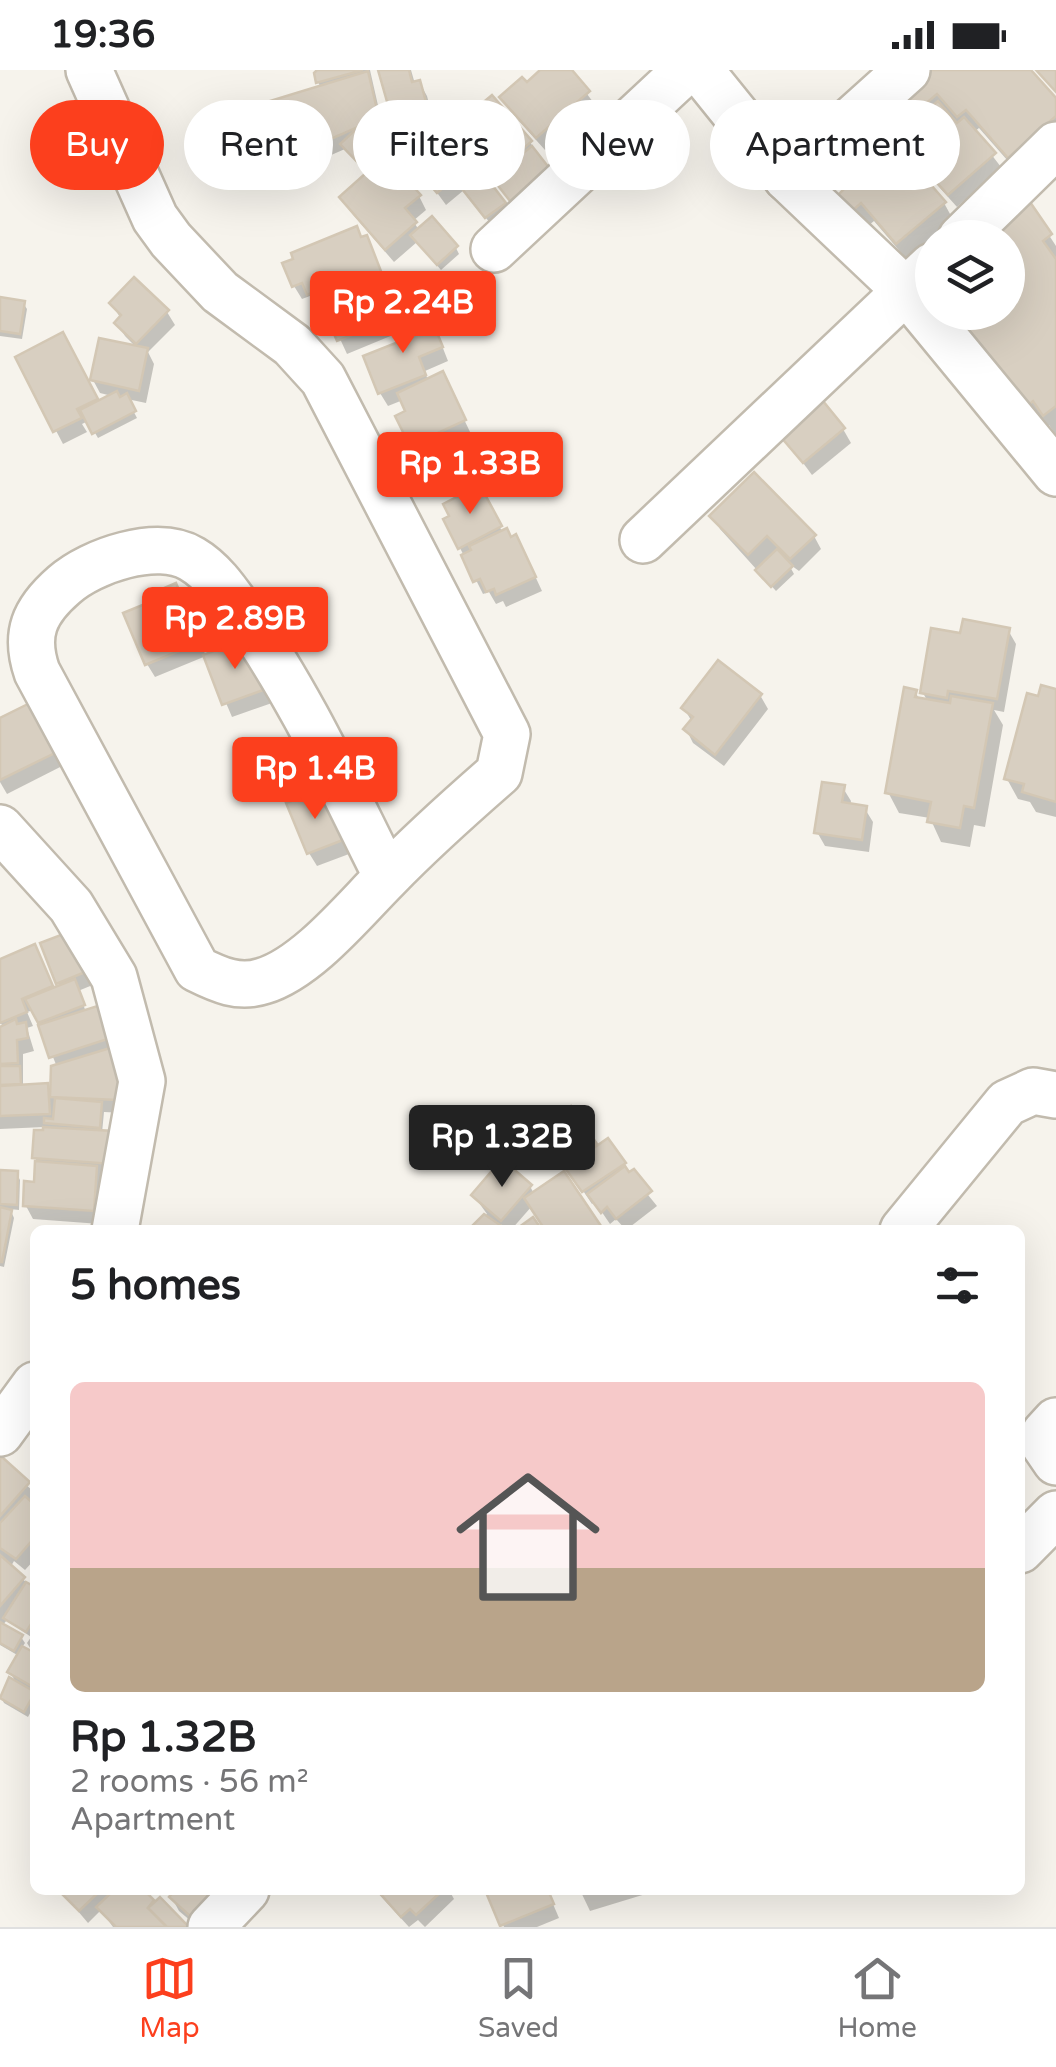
<!DOCTYPE html>
<meta charset="utf-8">
<style>
:root{--surface:#fff;--page:#f6f6f6;--text:#202124;--muted:#757577;--line:#e0e0e0;--accent:#fc3f1d}
body{margin:0;font-family:"Varela Round",sans-serif;background:var(--page);color:var(--text);height:100vh;display:flex;flex-direction:column;font-size:38px;white-space:nowrap}
*{box-sizing:border-box;margin:0}
p{font-size:32px;color:var(--muted)}
.icon{flex:none;width:55px;height:55px;fill:none;stroke:currentColor;stroke-width:2;stroke-linecap:round;stroke-linejoin:round}
.map{position:relative;flex:1;overflow:hidden}
.details{position:absolute;left:30px;top:1155px;width:995px;height:670px;display:flex;flex-direction:column;background:var(--surface);border-radius:15px;box-shadow:0 10px 40px #0002}
.details>*{flex:none}
.hud{position:absolute;left:30px;top:30px;width:998px;height:90px;display:flex;gap:20px}
.controls{position:absolute;left:915px;top:150px;display:grid;gap:20px}
.controls a{display:grid;place-items:center;width:110px;height:110px;border-radius:50%;background:var(--surface);box-shadow:0 10px 40px #0002;font-size:50px}
.price{position:absolute;translate:-50% -85px;padding:0 22px;border-radius:10px;background:var(--accent);color:#fff;font-size:32px;line-height:65px;filter:drop-shadow(0 2px 5px #0008)}
.price::after{content:'';position:absolute;left:50%;top:60px;width:30px;height:22px;margin-left:-15px;background:inherit;clip-path:polygon(0 0,100% 0,50% 100%)}
.price.on{background:#222;color:#fff}
ul{padding:0;list-style:none}
li{display:grid;align-content:center;gap:20px;height:530px;padding:0 40px}
li span{display:grid;place-items:center;height:310px;border-radius:15px;color:#555}
li>.icon{margin-inline-start:auto}
span .icon{width:180px;height:180px;fill:#fffc;stroke-width:1}
li b{font-size:42px}
h2{display:flex;justify-content:space-between;align-items:center;height:120px;padding:0 40px;font-size:42px}
.pill{padding:0 35px;border-radius:45px;background:var(--surface);box-shadow:0 10px 40px #0002;font-size:35px;line-height:90px}
.pill.on{background:var(--accent);color:#fff}
.status{display:flex;justify-content:space-between;align-items:center;height:70px;padding:0 50px;background:var(--surface);direction:ltr}
.status svg{height:28px;fill:currentColor}
.menu{display:flex;justify-content:space-around;align-items:center;height:140px;border-top:2px solid var(--line);background:var(--surface);font-size:28px;color:var(--muted)}
.menu a{display:grid;justify-items:center;gap:5px}
.menu .on{color:var(--accent)}
.map>svg:first-child{display:block}
</style>
<div class="status"><b>19:36</b><svg viewBox="0 0 49 12"><path d="M0 12V9h3v3zM5 12V6h3v6zM10 12V3h3v9zM15 12V0h3v12zM26 1h20v11H26zM47 4h2v5h-2z"/></svg></div>
<div class="map">
<svg width="1056" height="1857" viewBox="0 0 1056 1857">
<rect width="100%" height="100%" fill="#f6f3ec"/>
<g fill="#0003" fill-rule="evenodd">
<polygon points="320,0 370,0 384,62 361,72 380,94 419,126 426,140 413,151 419,160 456,178 459,184 441,200 417,172 394,192 350,141 342,128 369,104 345,79 290,103 263,36 321,18 318,12"/>
<polygon points="381,0 411,0 415,14 419,12 427,26 432,45 400,54 392,41"/>
<polygon points="544,0 569,0 596,36 545,80 510,41 502,28 527,15"/>
<polygon points="931,0 1027,0 1056,32 1056,76 1021,106 979,58 974,62 1001,97 957,137 889,61 881,47 916,53 921,49 904,24"/>
<polygon points="464,51 530,72 548,101 515,136 494,108 488,114 507,140 490,153 464,120 446,135 422,102 434,91 414,63 488,94 496,108 504,102"/>
<polygon points="831,94 944,133 955,153 938,168 932,168 932,172 909,192 874,151 863,160 851,146 848,120"/>
<polygon points="1030,136 1056,176 1056,365 1049,355 1035,368 1008,242 1008,168"/>
<polygon points="362,170 373,182 386,213 402,223 415,255 437,263 448,291 425,301 428,311 449,318 471,364 420,388 398,347 408,342 403,330 388,336 380,323 409,270 405,260 347,284 324,234 317,237 310,226 302,229 294,216"/>
<polygon points="0,230 23,233 27,239 22,269 0,266"/>
<polygon points="112,234 167,242 175,255 148,282 154,294 146,333 127,329 137,348 98,368 88,351 82,354 87,362 63,374 18,288 70,279 98,334 112,326 100,323 93,310 138,279 125,266 117,253 121,249"/>
<polygon points="843,359 851,373 812,405 783,366"/>
<polygon points="479,418 503,463 523,480 542,521 506,537 503,531 496,534 489,522 483,524 446,450"/>
<polygon points="713,446 814,466 821,479 799,501 788,493 794,504 776,521 720,459"/>
<polygon points="183,529 206,586 254,585 272,633 232,647 206,586 155,607 147,594"/>
<polygon points="1008,560 1016,574 1004,642 994,640 1003,655 985,757 974,755 970,777 941,772 930,748 899,743 888,722 915,622 920,630 928,632 923,623 962,566"/>
<polygon points="1056,621 1056,747 1036,742 1030,732 1018,729 1007,709 1040,629"/>
<polygon points="760,625 768,639 724,696 693,673 686,659 692,652 684,638"/>
<polygon points="0,651 70,692 7,724 0,712"/>
<polygon points="843,718 851,731 850,736 865,739 873,752 869,782 825,776 817,762"/>
<polygon points="324,740 352,766 343,769 349,784 317,796 309,783"/>
<path d="M 43,874 L 100,912 L 78,921 L 86,942 L 109,935 L 125,1043 L 104,1042 L 102,1063 L 113,1064 L 100,1154 L 33,1149 L 26,1136 L 37,1114 L 38,1093 L 35,1088 L 45,1057 L 0,1059 L 0,960 L 4,958 L 0,952 L 0,892 L 42,891 L 54,920 L 61,917 ZM 34,940 L 57,997 L 52,1026 L 46,1016 L 23,1017 L 23,984 L 34,981 L 27,958 L 33,956 L 27,942 Z"/>
<polygon points="570,1040 597,1078 623,1094 657,1136 626,1160 616,1149 610,1154 595,1132 592,1134 561,1088"/>
<polygon points="0,1103 17,1104 20,1110 19,1140 10,1139 14,1148 4,1197 0,1196"/>
<polygon points="563,1105 600,1160 547,1160 532,1136 511,1160 500,1154 502,1160 472,1160 487,1144 474,1126 530,1116 534,1124"/>
<polygon points="0,1393 32,1420 35,1416 35,1431 30,1434 35,1438 35,1489 25,1500 14,1491 10,1498 35,1520 35,1586 27,1573 31,1567 7,1550 2,1556 21,1567 25,1573 21,1579 35,1586 35,1620 30,1617 35,1634 28,1647 4,1633 1,1627 17,1614 10,1602 19,1586 0,1575"/>
<polygon points="60,1820 141,1820 154,1836 186,1857 113,1857 101,1840 88,1853"/>
<polygon points="178,1820 232,1820 198,1857 179,1841 172,1828"/>
<polygon points="375,1820 449,1820 454,1829 425,1857 418,1850 409,1857"/>
<polygon points="488,1820 547,1820 559,1848 537,1857 504,1857"/>
<polygon points="580,1820 649,1820 649,1823 590,1841"/>
</g>
<g fill="#d8cfc1" stroke="#d3c7b4" stroke-width="2.5">
<polygon points="317,0 363,0 316,13 314,3"/>
<polygon points="378,0 409,0 412,12 420,10 426,32 390,42"/>
<polygon points="540,0 572,0 590,21 536,68 499,27 522,7 527,12"/>
<polygon points="927,0 1031,0 1056,28 1056,46 1008,88 966,40 957,47 937,24 917,41 901,23"/>
<polygon points="1036,0 1056,0 1056,22"/>
<polygon points="368,1 379,48 280,91 260,34"/>
<polygon points="492,25 532,71 501,98 461,51"/>
<polygon points="898,29 916,50 938,31 957,53 964,47 996,83 948,125 878,47"/>
<polygon points="452,48 490,93 468,111 461,103 437,123 418,101 433,89 411,63 423,53 427,57 433,52 439,59"/>
<polygon points="876,52 946,132 896,174 861,133 851,142 837,126 847,116 828,93"/>
<polygon points="354,61 379,88 365,100 340,74"/>
<polygon points="532,76 550,99 510,131 492,108"/>
<polygon points="385,86 421,125 405,138 417,152 385,180 339,127"/>
<polygon points="474,110 489,111 506,133 485,148 459,115 463,111 466,115"/>
<polygon points="1030,132 1052,164 1043,171 1056,189 1056,336 1043,346 1033,331 1018,344 951,242 1008,242 1008,168 994,168"/>
<polygon points="432,146 458,176 437,195 410,165"/>
<polygon points="357,156 361,167 367,165 384,209 325,232 320,219 307,225 302,213 292,217 282,193 293,189 291,183"/>
<polygon points="134,207 169,240 136,274 114,253 121,245 109,233"/>
<polygon points="395,207 410,242 337,271 322,236"/>
<polygon points="0,227 25,231 20,264 0,261"/>
<polygon points="430,246 443,277 419,287 426,305 378,324 363,286 406,269 402,257"/>
<polygon points="63,262 98,329 77,339 82,348 53,362 15,287"/>
<polygon points="99,268 148,278 139,321 90,310"/>
<polygon points="443,301 466,350 410,376 395,346 405,341 397,323"/>
<polygon points="117,321 120,327 127,323 136,341 92,364 80,340"/>
<polygon points="823,331 845,358 803,393 780,366"/>
<polygon points="754,402 816,465 790,489 767,466 748,485 709,446"/>
<polygon points="480,415 502,456 458,479 443,449 449,446 443,434"/>
<polygon points="507,458 511,467 516,464 536,507 496,525 494,519 486,522 480,509 473,512 461,485 471,480 469,476"/>
<polygon points="777,479 793,496 771,517 755,500"/>
<polygon points="176,513 201,572 145,595 123,543 150,532 148,525"/>
<polygon points="963,549 1010,558 997,629 948,621 947,628 920,623 931,558 960,563"/>
<polygon points="248,568 266,619 222,635 203,585"/>
<polygon points="718,590 762,624 715,685 683,659 693,647 681,638"/>
<polygon points="1041,615 1056,619 1056,732 1022,722 1024,714 1004,709 1027,623 1038,626"/>
<polygon points="904,617 917,620 915,627 950,633 951,626 993,633 974,738 964,736 960,758 927,752 931,732 885,723"/>
<polygon points="32,632 65,678 0,710 0,648"/>
<polygon points="822,712 845,715 842,732 867,736 862,770 814,763"/>
<polygon points="317,721 324,737 338,732 337,756 343,770 307,784 286,733"/>
<polygon points="79,858 95,898 56,914 40,873"/>
<polygon points="35,874 53,916 22,929 27,942 0,953 0,889"/>
<polygon points="75,909 85,935 38,953 25,929"/>
<polygon points="110,932 120,965 49,988 38,955"/>
<polygon points="16,949 17,954 26,952 28,968 17,970 18,993 0,994 0,957"/>
<polygon points="120,975 118,1030 50,1027 51,996"/>
<polygon points="0,996 20,996 21,1014 0,1015"/>
<polygon points="48,1013 50,1044 0,1046 0,1016"/>
<polygon points="55,1028 102,1032 100,1058 44,1053 44,1048 53,1049"/>
<polygon points="571,1036 597,1074 563,1097 549,1076 554,1073 541,1056"/>
<polygon points="43,1057 114,1061 112,1094 32,1088 34,1060 43,1060"/>
<polygon points="608,1068 626,1093 582,1122 565,1098"/>
<polygon points="502,1089 532,1115 501,1151 471,1125"/>
<polygon points="35,1091 97,1096 94,1141 23,1136 24,1111 34,1112"/>
<polygon points="625,1096 629,1102 634,1099 652,1121 616,1149 607,1137 601,1143 587,1124"/>
<polygon points="0,1100 18,1101 17,1135 0,1134"/>
<polygon points="564,1101 601,1156 595,1160 545,1160 524,1128"/>
<polygon points="0,1137 12,1140 2,1192 0,1192"/>
<polygon points="484,1144 503,1157 501,1160 468,1160"/>
<polygon points="533,1147 542,1160 515,1160"/>
<polygon points="2,1387 30,1412 0,1446 0,1389"/>
<polygon points="25,1426 35,1435 35,1467 16,1489 0,1478 0,1453"/>
<polygon points="0,1485 25,1507 0,1536"/>
<polygon points="26,1512 35,1517 35,1548 26,1562 3,1548"/>
<polygon points="0,1552 23,1565 14,1581 0,1573"/>
<polygon points="22,1576 35,1583 35,1618 7,1602"/>
<polygon points="9,1607 35,1622 24,1642 0,1628"/>
<polygon points="58,1820 101,1820 79,1841"/>
<polygon points="114,1820 144,1820 154,1830 148,1838 167,1857 116,1857 96,1837"/>
<polygon points="175,1820 213,1820 190,1846 169,1827"/>
<polygon points="377,1820 443,1820 416,1845 410,1839 401,1847"/>
<polygon points="485,1820 548,1820 554,1834 500,1856"/>
<polygon points="160,1827 189,1857 167,1857 148,1838"/>
</g>
<g fill="none" stroke-linecap="round" stroke-linejoin="round">
<g stroke="#c2bbae" stroke-width="50">
<g id="minor">
<path d="M 89,0 L 155,148 L 171,170 L 220,222 L 292,275 L 323,309 L 507,664 L 499,703 C 460,737 422,771 386,808 C 354,840 307,898 263,911 C 239,919 219,910 197,899 L 37,602 C 24,564 34,541 64,515 C 91,491 157,468 192,489 C 214,502 228,524 243,545 C 301,626 342,718 387,807"/>
<polyline points="700,0 787,108 907,222 1056,403"/>
<polyline points="787,108 907,0"/>
<polyline points="961,168 1056,75"/>
<polyline points="494,179 686,0"/>
<polyline points="643,470 932,196"/>
<polyline points="0,758 71,836 114,907 142,1011 115,1160"/>
<polyline points="903,1160 1007,1033 1033,1021 1056,1025"/>
<polyline points="1056,1351 1045,1363 1043,1373 1056,1392"/>
<polyline points="0,1363 35,1315"/>
<polyline points="1020,1480 1056,1444"/>
<polyline points="211,1857 246,1820"/>
</g>
</g>
<use href="#minor" stroke="#fff" stroke-width="45"/>
</g>
</svg>
<div class="controls">
<a><svg class="icon" aria-label="layers" viewBox="0 0 24 24"><path d="M12 4l9 5-9 5-9-5zM3 14l9 5 9-5"/></svg></a>
</div>
<b class="price" style="left:403px;top:286px">Rp 2.24B</b>
<b class="price" style="left:470px;top:447px">Rp 1.33B</b>
<b class="price" style="left:235px;top:602px">Rp 2.89B</b>
<b class="price" style="left:315px;top:752px">Rp 1.4B</b>
<b class="price on" style="left:502px;top:1120px">Rp 1.32B</b>
<div class="hud">
<a class="pill on">Buy</a>
<a class="pill">Rent</a>
<a class="pill">Filters</a>
<a class="pill">New</a>
<a class="pill">Apartment</a>
</div>
<section class="details">
<h2>5 homes<svg class="icon" aria-label="filters" viewBox="0 0 24 24"><path d="M4 7h16M4 17h16"/><circle cx="9" cy="7" r="2"/><circle cx="15" cy="17" r="2"/></svg></h2>
<ul>
<li><span style="background:linear-gradient(#f6c9c9 60%,#b9a48a 0)"><svg class="icon" aria-label="home" viewBox="0 0 24 24"><path d="M3 11l9-7 9 7M6 9v11h12V9"/></svg></span><div><b>Rp 1.32B</b><p>2 rooms · 56 m²</p><p>Apartment</p></div></li>
</ul>
</section>
</div>
<nav class="menu">
<a class="on"><svg class="icon" aria-label="map" viewBox="0 0 24 24"><path d="M3 6l6-2 6 2 6-2v14l-6 2-6-2-6 2zM9 4v14M15 6v14"/></svg>Map</a>
<a><svg class="icon" aria-label="saved" viewBox="0 0 24 24"><path d="M7 4h10v16l-5-4-5 4z"/></svg>Saved</a>
<a><svg class="icon" aria-label="home" viewBox="0 0 24 24"><path d="M3 11l9-7 9 7M6 9v11h12V9"/></svg>Home</a>
</nav>
